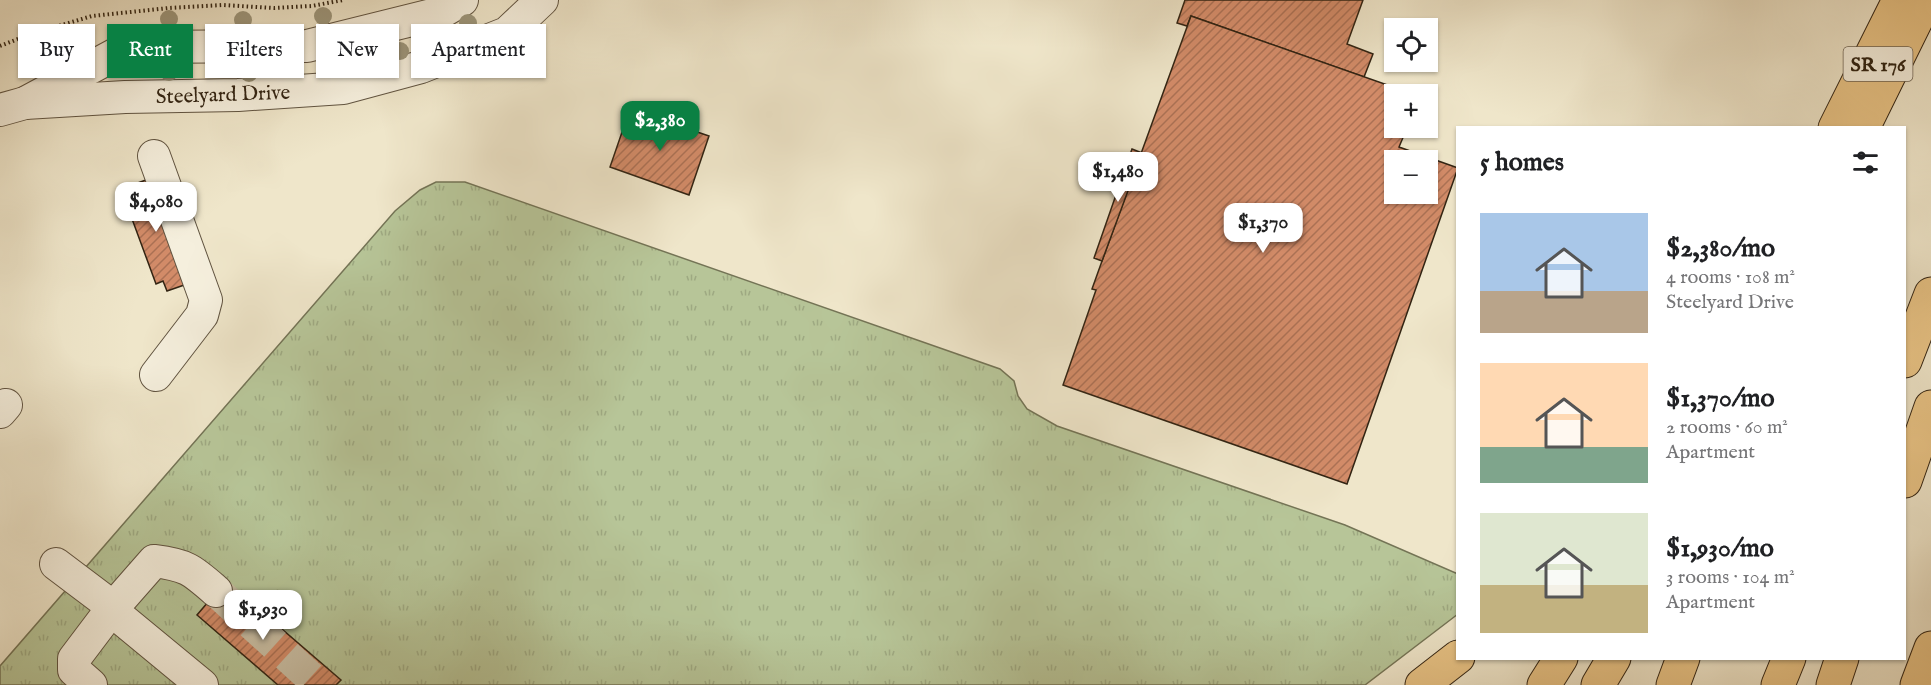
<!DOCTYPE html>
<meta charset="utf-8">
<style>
:root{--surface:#fff;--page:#f6f6f6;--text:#202124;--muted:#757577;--accent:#0b8043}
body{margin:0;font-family:"IM FELL English",serif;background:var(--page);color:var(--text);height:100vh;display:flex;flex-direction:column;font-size:22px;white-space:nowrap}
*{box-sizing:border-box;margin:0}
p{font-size:20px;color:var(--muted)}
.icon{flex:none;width:33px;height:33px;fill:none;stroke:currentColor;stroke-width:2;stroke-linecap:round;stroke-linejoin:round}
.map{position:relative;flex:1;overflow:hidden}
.panel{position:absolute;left:1456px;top:126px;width:450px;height:534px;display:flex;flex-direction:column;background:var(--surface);border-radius:0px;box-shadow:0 2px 4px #0004}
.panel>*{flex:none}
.banner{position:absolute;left:18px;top:24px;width:570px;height:54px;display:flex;gap:12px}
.fabs{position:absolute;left:1384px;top:18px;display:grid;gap:12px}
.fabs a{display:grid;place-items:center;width:54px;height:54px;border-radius:0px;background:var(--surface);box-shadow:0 2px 4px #0004;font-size:30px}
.price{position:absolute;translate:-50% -51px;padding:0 14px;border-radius:12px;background:#fff;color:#222;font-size:20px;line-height:39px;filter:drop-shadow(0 2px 3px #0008)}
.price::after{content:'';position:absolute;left:50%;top:36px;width:18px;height:14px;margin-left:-9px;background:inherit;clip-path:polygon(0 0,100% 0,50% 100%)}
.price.current{background:var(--accent);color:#fff}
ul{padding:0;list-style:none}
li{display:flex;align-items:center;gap:18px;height:150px;padding:0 24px}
li span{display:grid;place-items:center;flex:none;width:168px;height:120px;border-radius:0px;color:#555}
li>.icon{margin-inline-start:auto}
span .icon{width:72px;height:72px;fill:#fffc;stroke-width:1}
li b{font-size:26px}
h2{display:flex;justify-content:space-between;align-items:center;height:72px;padding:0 24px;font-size:26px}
.pill{padding:0 21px;border-radius:0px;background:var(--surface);box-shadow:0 2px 4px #0004;font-size:21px;line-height:54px}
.pill.current{background:var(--accent);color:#fff}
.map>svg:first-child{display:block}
</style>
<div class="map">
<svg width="1931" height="685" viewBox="0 0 1931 685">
<defs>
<pattern id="grass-tufts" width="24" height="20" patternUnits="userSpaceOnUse" patternTransform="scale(1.5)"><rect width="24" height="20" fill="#b7c598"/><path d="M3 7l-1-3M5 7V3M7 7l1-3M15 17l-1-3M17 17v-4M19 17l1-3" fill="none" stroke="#9ea982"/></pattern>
<pattern id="building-hatch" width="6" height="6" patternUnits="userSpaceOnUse" patternTransform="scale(1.5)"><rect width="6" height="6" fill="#d28b68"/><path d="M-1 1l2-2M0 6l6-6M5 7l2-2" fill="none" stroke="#ab7154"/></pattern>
</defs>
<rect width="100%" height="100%" fill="#efe6ca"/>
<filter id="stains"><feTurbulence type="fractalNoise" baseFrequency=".00333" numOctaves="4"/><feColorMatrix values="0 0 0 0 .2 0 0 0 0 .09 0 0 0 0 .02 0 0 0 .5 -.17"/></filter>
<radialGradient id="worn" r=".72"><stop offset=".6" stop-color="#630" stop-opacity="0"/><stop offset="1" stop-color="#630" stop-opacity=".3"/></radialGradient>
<polygon fill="url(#grass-tufts)" stroke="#747456" stroke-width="1.5" points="436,182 465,182 1000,369 1014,381 1018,396 1027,409 1057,426 1345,525 1458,574 1458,614 1365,685 0,685 0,666 395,211 420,190"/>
<g fill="url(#building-hatch)" stroke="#322413" stroke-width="1.5" fill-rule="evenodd">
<polygon points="1185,0 1363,0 1347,44 1373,54 1364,77 1191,16 1187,26 1177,23"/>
<path d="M 1191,16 L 1413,94 L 1395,94 L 1395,128 L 1407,128 L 1399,147 L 1458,168 L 1347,484 L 1063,385 L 1096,290 L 1092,289 L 1102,261 ZM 1395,160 L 1428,160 L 1428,194 L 1395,194 Z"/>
<polygon points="630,109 709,136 689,195 610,167"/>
<polygon points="1132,149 1142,153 1102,261 1094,258"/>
<polygon points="157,176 190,283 167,291 163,281 156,284 121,189"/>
<polygon points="226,581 341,680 336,685 278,685 197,615"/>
</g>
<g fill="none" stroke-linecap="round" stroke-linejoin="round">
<polyline stroke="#c9bfa5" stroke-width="32" stroke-dasharray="32 16" stroke-linecap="butt" points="216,591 319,685"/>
<g stroke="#615441" stroke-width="34">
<g id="minor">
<polyline points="25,103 125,97 238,95 343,88 421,67 507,33 542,0"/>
<polyline points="0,110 25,103 129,47 307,46 440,13 462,0"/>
<polyline points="154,156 206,300 202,315 156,375"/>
<polyline points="0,412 6,405"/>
<polyline points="56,564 109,604 111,610 202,685"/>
<path d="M 91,685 L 74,670 L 74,659 L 111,610 L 154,561 C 187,565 192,570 216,591"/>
</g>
</g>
<g stroke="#322413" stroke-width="35">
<g id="highway">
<polyline points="1835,128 1899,0"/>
<polyline points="1863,128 1926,0"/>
<polyline points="1905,361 1931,294"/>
<polyline points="1905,481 1931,407"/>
<polyline points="1422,685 1458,657"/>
<polyline points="1544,685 1561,658"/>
<polyline points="1598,685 1614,658"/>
<polyline points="1673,685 1683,658"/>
<polyline points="1778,685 1789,658"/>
<polyline points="1833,685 1842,658"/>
<polyline points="1917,685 1931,648"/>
</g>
</g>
<polyline stroke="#322413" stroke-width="4" stroke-dasharray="1.5 3" stroke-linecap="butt" points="0,46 28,35 92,16 169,8 223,5 274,8 312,6 343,0"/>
<use href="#minor" stroke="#f5efdd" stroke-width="32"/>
<use href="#highway" stroke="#e8c385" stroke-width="33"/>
</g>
<g fill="#9d967b">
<circle cx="323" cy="16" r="9"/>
<circle cx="169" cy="19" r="9"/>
<circle cx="243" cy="20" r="9"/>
<circle cx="468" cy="23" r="9"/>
<circle cx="400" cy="51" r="9"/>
<circle cx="327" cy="67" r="9"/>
<circle cx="169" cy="72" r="9"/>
<circle cx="249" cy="73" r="9"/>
</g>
<g text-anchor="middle" stroke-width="5" stroke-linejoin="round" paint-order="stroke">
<rect fill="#f5efdd" stroke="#6c6150" stroke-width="1.5" x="1843.5" y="47" width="69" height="34" rx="4.5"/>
<g font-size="20" font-weight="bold" fill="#322413">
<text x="1878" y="71">SR 176</text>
</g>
<g font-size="21" fill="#322413" stroke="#f5efdd">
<text transform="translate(223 94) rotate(-2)" y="7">Steelyard Drive</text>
</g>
</g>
<rect width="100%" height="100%" filter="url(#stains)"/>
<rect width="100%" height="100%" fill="url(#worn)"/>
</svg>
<div class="fabs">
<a><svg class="icon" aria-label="locate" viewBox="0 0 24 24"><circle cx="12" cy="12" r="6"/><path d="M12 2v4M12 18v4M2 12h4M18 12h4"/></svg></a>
<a>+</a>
<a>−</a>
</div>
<b class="price current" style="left:660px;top:152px">$2,380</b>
<b class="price" style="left:1118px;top:203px">$1,480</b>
<b class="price" style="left:156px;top:233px">$4,080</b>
<b class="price" style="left:1263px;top:254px">$1,370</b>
<b class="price" style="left:263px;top:641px">$1,930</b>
<div class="banner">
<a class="pill">Buy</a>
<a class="pill current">Rent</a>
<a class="pill">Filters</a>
<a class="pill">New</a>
<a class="pill">Apartment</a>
</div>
<section class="panel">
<h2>5 homes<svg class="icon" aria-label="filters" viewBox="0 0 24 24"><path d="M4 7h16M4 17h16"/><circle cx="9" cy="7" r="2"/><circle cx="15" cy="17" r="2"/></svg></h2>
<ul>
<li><span style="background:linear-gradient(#a9c7e8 65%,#b9a48a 0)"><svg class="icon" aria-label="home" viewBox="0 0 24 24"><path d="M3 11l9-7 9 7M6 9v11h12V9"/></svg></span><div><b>$2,380/mo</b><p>4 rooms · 108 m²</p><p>Steelyard Drive</p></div></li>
<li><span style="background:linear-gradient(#ffd9b3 70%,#7fa58c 0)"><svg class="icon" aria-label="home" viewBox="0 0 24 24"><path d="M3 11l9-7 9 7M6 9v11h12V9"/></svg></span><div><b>$1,370/mo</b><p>2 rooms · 60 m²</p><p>Apartment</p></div></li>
<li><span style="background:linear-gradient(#dfe7d0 60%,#c2b280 0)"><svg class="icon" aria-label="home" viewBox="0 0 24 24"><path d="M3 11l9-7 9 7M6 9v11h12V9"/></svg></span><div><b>$1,930/mo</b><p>3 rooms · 104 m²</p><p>Apartment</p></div></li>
</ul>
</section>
</div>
